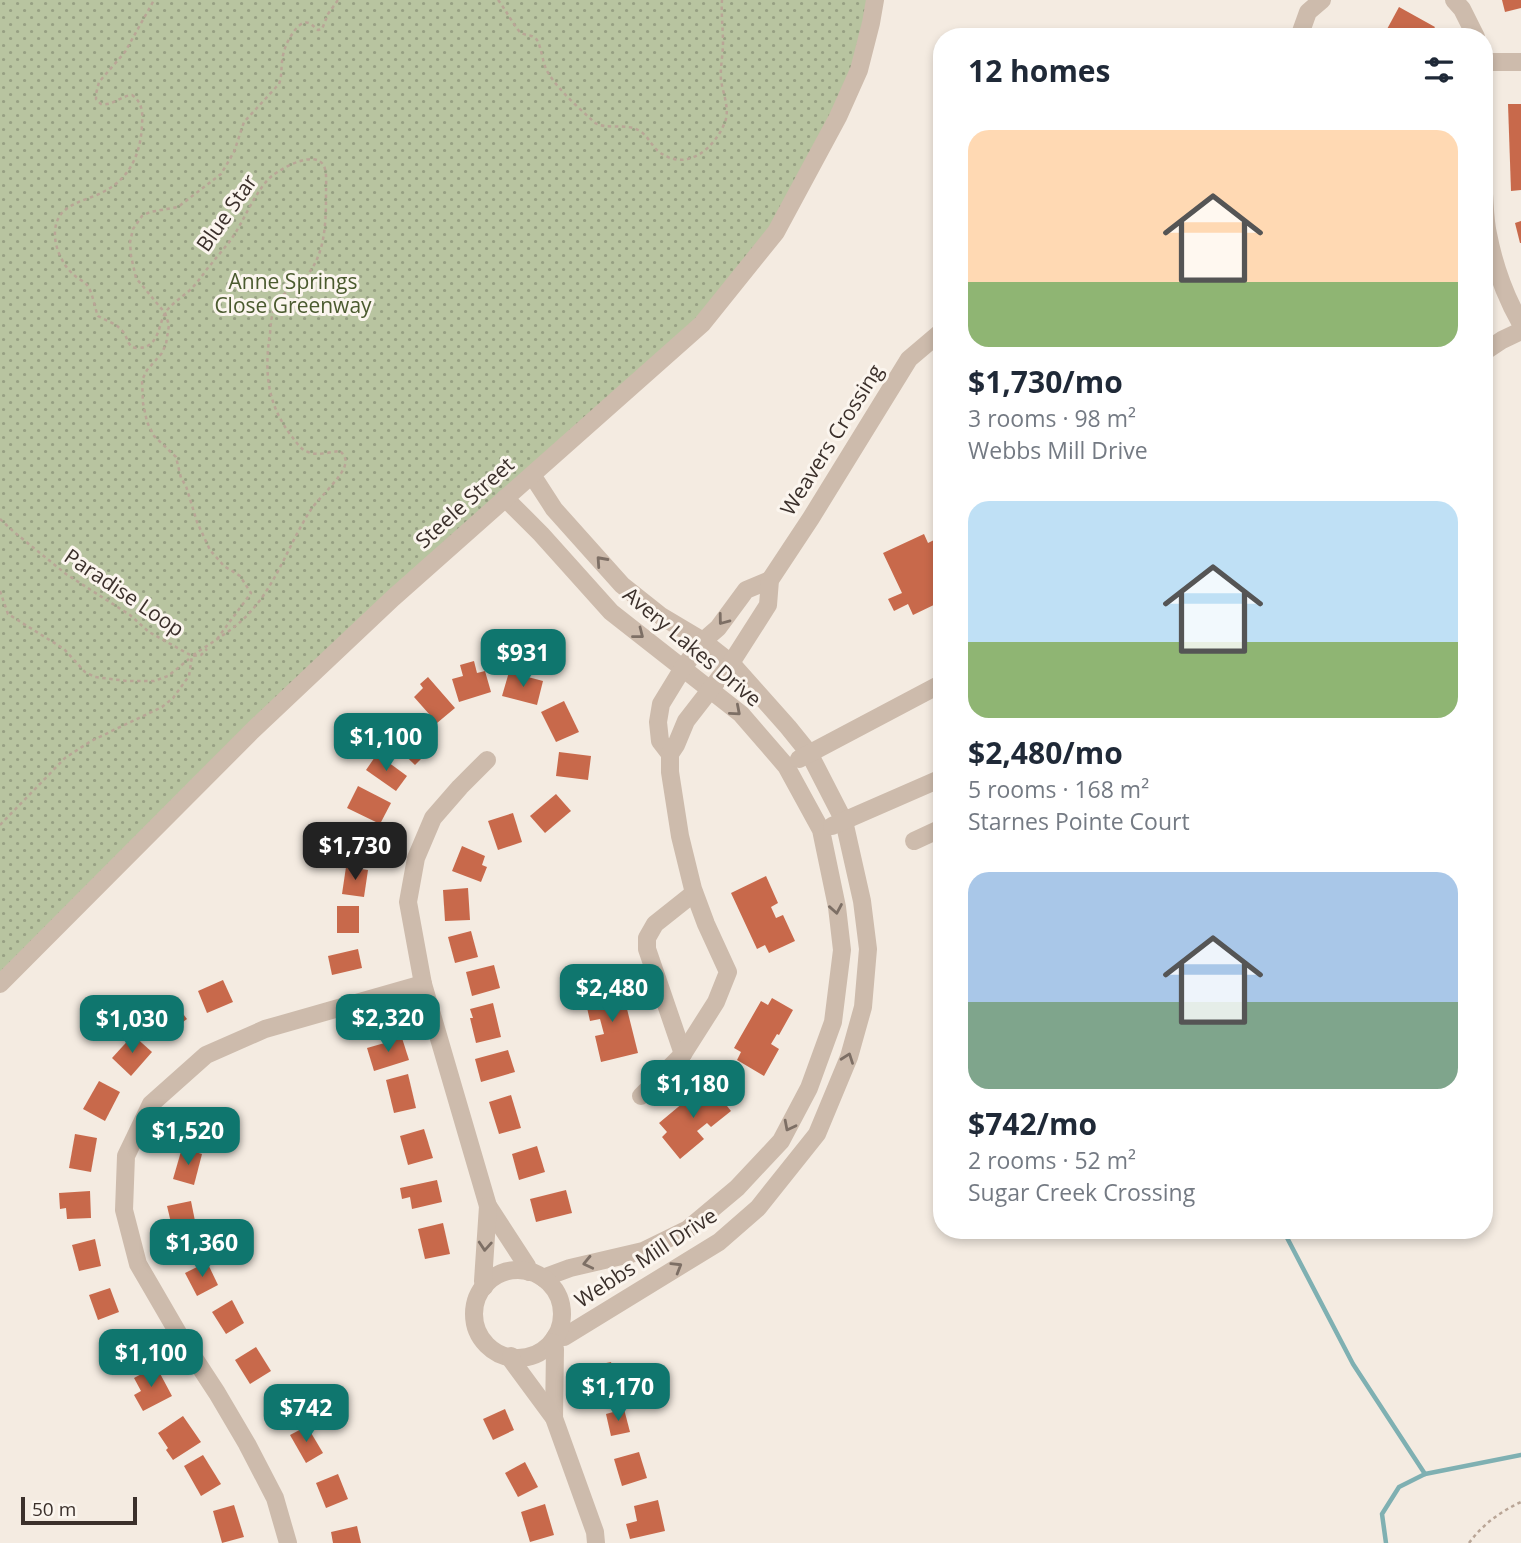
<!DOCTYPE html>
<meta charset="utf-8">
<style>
:root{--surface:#fff;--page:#f2f2f3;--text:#1f2937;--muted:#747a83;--accent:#0f766e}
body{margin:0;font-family:"Open Sans",sans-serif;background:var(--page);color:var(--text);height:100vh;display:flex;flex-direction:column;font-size:26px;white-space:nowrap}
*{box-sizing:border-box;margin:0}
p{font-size:23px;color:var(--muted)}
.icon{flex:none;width:38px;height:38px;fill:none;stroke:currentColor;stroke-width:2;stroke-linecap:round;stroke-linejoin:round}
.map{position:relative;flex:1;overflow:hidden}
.drawer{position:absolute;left:933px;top:28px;width:560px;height:1211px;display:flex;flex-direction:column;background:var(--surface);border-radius:28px;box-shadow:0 4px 10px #0003}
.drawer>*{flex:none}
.scale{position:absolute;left:21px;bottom:18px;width:116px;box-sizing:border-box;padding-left:7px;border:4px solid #3b302b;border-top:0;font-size:19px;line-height:24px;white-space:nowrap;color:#3b302b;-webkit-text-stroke:5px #fbf5ee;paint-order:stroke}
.price{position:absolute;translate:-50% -60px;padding:0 16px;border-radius:14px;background:var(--accent);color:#fff;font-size:23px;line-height:46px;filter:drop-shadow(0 2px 4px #0008)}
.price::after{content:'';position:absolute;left:50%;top:42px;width:21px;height:16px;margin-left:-10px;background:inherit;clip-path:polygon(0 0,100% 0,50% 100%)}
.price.selected{background:#222;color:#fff}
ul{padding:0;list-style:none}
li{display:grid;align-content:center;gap:14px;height:371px;padding:0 35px}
li span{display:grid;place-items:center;height:217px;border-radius:21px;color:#555}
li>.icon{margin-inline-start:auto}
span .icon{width:126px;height:126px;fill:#fffc;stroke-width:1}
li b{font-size:30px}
h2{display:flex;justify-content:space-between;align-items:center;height:84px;padding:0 35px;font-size:30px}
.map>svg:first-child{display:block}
</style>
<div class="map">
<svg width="1521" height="1543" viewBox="0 0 1521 1543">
<defs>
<pattern id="park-dots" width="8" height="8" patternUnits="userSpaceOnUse" patternTransform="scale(1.75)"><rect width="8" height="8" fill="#b8c4a0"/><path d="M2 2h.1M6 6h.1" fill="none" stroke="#97a083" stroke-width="1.8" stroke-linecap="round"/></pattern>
</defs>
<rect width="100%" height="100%" fill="#f4ebe1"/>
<polygon fill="url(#park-dots)" points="0,0 875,0 838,117 776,232 702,324 393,598 0,984"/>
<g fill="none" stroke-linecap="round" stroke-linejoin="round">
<g stroke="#7fb0b2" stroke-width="4.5">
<polyline points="1283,1230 1353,1364 1425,1474"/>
<polyline points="1386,1543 1382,1514 1399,1487 1425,1474 1521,1455"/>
</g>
</g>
<g fill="#c8694b">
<polygon points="1502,0 1521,0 1521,8 1505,12"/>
<polygon points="1399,7 1435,27 1429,37 1396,37 1386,31"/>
<polygon points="1508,104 1521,104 1521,190 1511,191"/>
<polygon points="1521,221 1521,243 1520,243 1515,223"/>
<polygon points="924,534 928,543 936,539 942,550 942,601 913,615 908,604 894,611 888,599 902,593 883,553"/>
<polygon points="474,661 477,673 485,671 491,692 459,702 452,679 463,676 460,665"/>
<polygon points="509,672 543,681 537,705 502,696"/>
<polygon points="428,677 455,708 437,723 414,697 423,688 420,684"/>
<polygon points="564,701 579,732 556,742 541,712"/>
<polygon points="406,724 431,749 415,765 389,740"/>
<polygon points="559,752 591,756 588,780 556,776"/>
<polygon points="377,754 407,776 396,791 366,770"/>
<polygon points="358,786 391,803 380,824 347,808"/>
<polygon points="556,794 571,811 545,833 530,816"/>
<polygon points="513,813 522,842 498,850 488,821"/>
<polygon points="340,824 377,833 373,847 385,850 382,862 348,853 350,845 336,841"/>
<polygon points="462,846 485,856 482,865 487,867 481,882 452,871"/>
<polygon points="346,867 368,870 364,897 342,894"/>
<polygon points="766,876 778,903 771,907 776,918 783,915 795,941 769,953 765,945 757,949 731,893"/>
<polygon points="468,888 470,920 445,921 443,890"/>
<rect x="337" y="906" width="22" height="27"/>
<polygon points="471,931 478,957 455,963 448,937"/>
<polygon points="358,949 362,968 332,975 328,956"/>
<polygon points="494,965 500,988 472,996 466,972"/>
<polygon points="223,980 233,1002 207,1013 198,991"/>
<polygon points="617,986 619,994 623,993 638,1053 601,1062 595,1036 604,1034 600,1019 590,1021 584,994"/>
<polygon points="772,998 793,1010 779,1035 777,1034 771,1044 779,1049 764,1076 737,1060 741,1052 734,1048 761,1001 768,1005"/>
<polygon points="173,1001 187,1019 165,1035 151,1016"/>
<polygon points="493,1003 501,1037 476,1043 470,1018 473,1018 470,1009"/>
<polygon points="133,1035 152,1052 131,1076 112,1058"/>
<polygon points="402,1038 409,1060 374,1071 367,1048"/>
<polygon points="508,1050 515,1072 481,1082 475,1059"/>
<polygon points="408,1074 416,1108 394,1113 386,1080"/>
<polygon points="99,1081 120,1092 105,1121 83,1109"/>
<polygon points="708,1082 731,1111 711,1127 707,1123 697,1131 704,1139 680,1159 662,1137 667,1132 659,1123"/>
<polygon points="511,1095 521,1128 499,1134 489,1102"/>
<polygon points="424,1129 433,1158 408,1165 400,1136"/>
<polygon points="75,1134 97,1138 91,1172 69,1168"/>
<polygon points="537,1146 545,1172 519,1180 512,1154"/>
<polygon points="182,1148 202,1154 194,1185 173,1179"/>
<polygon points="437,1180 442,1202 412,1209 410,1197 402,1199 400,1188"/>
<polygon points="566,1190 572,1213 536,1222 530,1199"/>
<polygon points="90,1191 91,1218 67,1219 66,1208 60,1209 59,1193"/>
<polygon points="191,1201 196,1226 173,1231 167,1206"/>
<polygon points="443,1223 450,1254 425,1259 418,1229"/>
<polygon points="95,1239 101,1266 79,1271 72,1245"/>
<polygon points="207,1262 218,1285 197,1296 185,1273"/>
<polygon points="110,1288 119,1312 98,1320 89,1295"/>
<polygon points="232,1300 244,1323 226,1334 212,1312"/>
<polygon points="131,1330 145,1350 120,1368 106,1347"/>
<polygon points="256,1347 271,1371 250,1384 235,1360"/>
<polygon points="611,1362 617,1387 593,1392 587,1367"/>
<polygon points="156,1366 172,1396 143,1411 134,1395 141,1391 134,1378"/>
<polygon points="285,1384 300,1412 279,1423 264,1395"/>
<polygon points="505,1409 514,1430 493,1440 483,1419"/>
<polygon points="624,1409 630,1432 611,1436 606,1414"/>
<polygon points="183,1416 201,1442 173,1460 166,1450 168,1448 158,1433"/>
<polygon points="307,1426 323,1453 306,1463 290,1435"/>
<polygon points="639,1452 647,1478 622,1486 614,1459"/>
<polygon points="203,1455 221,1484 201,1496 184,1466"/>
<polygon points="525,1462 538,1487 518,1497 505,1473"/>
<polygon points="338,1474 348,1499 326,1508 316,1483"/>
<polygon points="658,1500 665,1531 630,1539 626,1524 637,1521 634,1506"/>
<polygon points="545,1504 554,1535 530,1542 521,1512"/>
<polygon points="234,1505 244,1537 222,1543 213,1511"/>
<polygon points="357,1526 361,1543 333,1543 331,1532"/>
</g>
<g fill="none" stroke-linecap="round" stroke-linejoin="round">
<g stroke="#b9a596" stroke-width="2.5" stroke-dasharray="3.5 3.5" stroke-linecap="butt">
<path d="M 498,0 C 506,10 511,21 519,31 C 524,37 532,33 537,40 C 542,49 542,61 547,71 C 558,90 578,107 594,122 C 605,131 626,122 640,131 C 648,136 651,145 658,151 C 685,173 714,150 725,122 C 730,109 723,94 721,80 C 720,68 723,55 723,43 C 723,28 721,14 722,0"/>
<polyline points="0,519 14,532 66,574 130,615 149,632 192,656 201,655 207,649"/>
<polyline points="0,591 8,614 64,649 85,672 95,677 127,681 154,681 168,676 189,659"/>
<path d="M 217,639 L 251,593 L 240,576 L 224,566 L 210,550 L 197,522 L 186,486 L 181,478 L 176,457 L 154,436 L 147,422 L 143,403 L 142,380 L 147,370 L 162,353 L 166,344 L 169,325 L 165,313 L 136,278 L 131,256 L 130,242 L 133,229 L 142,216 L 150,212 L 178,207 L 221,174 L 234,152 L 244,122 L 279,84 C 282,76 281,70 282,62 C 283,50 288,39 295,30 C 298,26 303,21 309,23 C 313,25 315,28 318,30 L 322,29 L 328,14 L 338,0"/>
<path d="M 0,825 L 65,758 L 91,741 L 162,707 L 173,698 L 189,676 L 192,656 C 213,641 235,630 252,610 C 278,581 290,541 312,508 C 320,497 342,477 345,465 C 347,459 344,455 340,451 C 330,452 317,456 308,452 C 301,450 297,443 293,438 C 267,405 264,373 270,333 C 271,324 271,315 275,307 C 281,291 299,286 308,274 C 326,252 326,219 326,192 C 326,184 327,173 324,166 C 315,149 282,168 272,176 C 256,189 244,221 232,238 C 226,247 218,255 212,263 C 205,271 199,281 192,288 C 184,296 175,301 168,309 C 157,321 162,348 137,348 C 128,348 128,339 124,333 C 118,324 107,321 98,316 C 94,306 93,293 87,285 C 84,281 78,279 74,275 C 63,266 54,247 55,232 C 56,203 85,202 105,191 C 131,177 141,152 142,124 C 143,112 142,102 132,95 C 120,96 113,106 101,104 L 96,99 L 96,94 L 99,82 L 125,52 L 154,0"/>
<path d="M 1469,1543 C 1483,1524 1500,1512 1521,1502"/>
</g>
<g stroke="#cdbbac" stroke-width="18">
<polyline points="1454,0 1462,9 1476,37"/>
<polyline points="1299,37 1308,12 1322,0"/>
<polyline points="1484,62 1521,62"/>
<polyline points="1484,83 1484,89"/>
<path d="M 1484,194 C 1485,207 1485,221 1488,234 C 1494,265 1505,296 1521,324"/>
<polyline points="1484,352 1502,340 1521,331"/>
<polyline points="532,475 554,509 622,585 661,616 703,641 731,663 788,727 809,753 844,821 862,901 868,949 863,1007 849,1057 817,1134 758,1208 719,1242 564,1337 555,1337"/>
<polyline points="505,498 541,534 611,612 741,714 786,766 821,830 837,907 842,950 833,1022 809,1088 781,1141 737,1188 688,1229 643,1251 570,1268 543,1278"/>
<polyline points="670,754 660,741 658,722 661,704 683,668 703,641 718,628 746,590 770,580"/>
<polyline points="799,759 937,686 942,685"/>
<polyline points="487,760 460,787 433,818 416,858 408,902 423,984 488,1206 527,1266 529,1272"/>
<polyline points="832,826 942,778"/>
<polyline points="914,841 942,828"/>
<polyline points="0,984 252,731 393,598 702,324 776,232 838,117 859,70 871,23 875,0"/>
<polyline points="683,1054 647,949 647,938 655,924 694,893"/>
<polyline points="641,1096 683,1054 716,1002 728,972 706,924 693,889 680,836 670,772 670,754 676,745 686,721 731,663 768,605 770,580 811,518 909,359 942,331"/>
<circle cx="518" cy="1314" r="44"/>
<polyline points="484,1287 483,1281 488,1206"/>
<polyline points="552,1342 555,1349 554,1418"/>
<polyline points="511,1356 512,1361 554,1418 595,1532 596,1543"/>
<polyline points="288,1543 275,1498 247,1444 217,1393 181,1338 138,1264 124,1210 126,1156 151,1104 206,1055 265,1029 423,984"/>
</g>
</g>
<defs><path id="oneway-chevron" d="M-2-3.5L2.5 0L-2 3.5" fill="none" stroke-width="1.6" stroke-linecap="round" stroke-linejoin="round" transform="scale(1.75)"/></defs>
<g stroke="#7d6f65">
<use href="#oneway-chevron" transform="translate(601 561) rotate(-132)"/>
<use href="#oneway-chevron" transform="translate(723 620) rotate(127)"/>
<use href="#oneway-chevron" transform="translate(639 634) rotate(38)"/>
<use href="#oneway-chevron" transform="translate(736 711) rotate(41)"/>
<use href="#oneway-chevron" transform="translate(836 909) rotate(80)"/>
<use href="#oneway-chevron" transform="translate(848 1058) rotate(-70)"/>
<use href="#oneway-chevron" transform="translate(789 1126) rotate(117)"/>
<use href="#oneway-chevron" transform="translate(485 1246) rotate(94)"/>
<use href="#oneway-chevron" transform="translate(588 1263) rotate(167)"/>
<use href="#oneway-chevron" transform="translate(677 1267) rotate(-31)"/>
</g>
<g text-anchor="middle" stroke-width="6" stroke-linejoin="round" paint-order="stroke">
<g font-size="21" fill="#3b302b" stroke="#fbf5ee">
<text transform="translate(227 213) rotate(-55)" y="7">Blue Star</text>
<text transform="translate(832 440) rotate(-58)" y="7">Weavers Crossing</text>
<text transform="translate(465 503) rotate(-42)" y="7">Steele Street</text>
<text transform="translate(124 593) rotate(34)" y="7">Paradise Loop</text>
<text transform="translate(692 647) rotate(40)" y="7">Avery Lakes Drive</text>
<text transform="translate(646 1258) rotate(-33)" y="7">Webbs Mill Drive</text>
</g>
<g font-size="21" fill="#4a5a2e" stroke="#fbf5ee">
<text x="293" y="289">Anne Springs<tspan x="293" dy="24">Close Greenway</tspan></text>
</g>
</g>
</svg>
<div class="scale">50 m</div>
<b class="price" style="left:523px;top:689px">$931</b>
<b class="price" style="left:386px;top:773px">$1,100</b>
<b class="price selected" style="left:355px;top:882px">$1,730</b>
<b class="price" style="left:612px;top:1024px">$2,480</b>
<b class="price" style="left:388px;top:1054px">$2,320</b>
<b class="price" style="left:132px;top:1055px">$1,030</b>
<b class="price" style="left:693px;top:1120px">$1,180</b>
<b class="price" style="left:188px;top:1167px">$1,520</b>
<b class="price" style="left:202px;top:1279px">$1,360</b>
<b class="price" style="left:151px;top:1389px">$1,100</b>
<b class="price" style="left:618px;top:1423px">$1,170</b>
<b class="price" style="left:306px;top:1444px">$742</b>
<section class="drawer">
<h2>12 homes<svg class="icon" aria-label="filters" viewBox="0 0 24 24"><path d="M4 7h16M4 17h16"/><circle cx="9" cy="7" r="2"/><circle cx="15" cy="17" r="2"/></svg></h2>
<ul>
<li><span style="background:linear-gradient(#ffd9b3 70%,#8fb573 0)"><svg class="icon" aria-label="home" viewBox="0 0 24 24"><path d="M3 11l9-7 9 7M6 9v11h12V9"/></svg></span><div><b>$1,730/mo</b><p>3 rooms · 98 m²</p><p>Webbs Mill Drive</p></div></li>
<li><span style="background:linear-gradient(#bfe0f5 65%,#8fb573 0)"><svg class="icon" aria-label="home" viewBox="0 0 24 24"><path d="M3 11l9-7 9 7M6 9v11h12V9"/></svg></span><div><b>$2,480/mo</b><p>5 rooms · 168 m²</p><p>Starnes Pointe Court</p></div></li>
<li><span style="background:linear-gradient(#a9c7e8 60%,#7fa58c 0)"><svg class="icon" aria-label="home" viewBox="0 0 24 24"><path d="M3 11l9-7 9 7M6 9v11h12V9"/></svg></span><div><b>$742/mo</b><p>2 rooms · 52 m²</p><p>Sugar Creek Crossing</p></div></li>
</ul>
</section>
</div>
